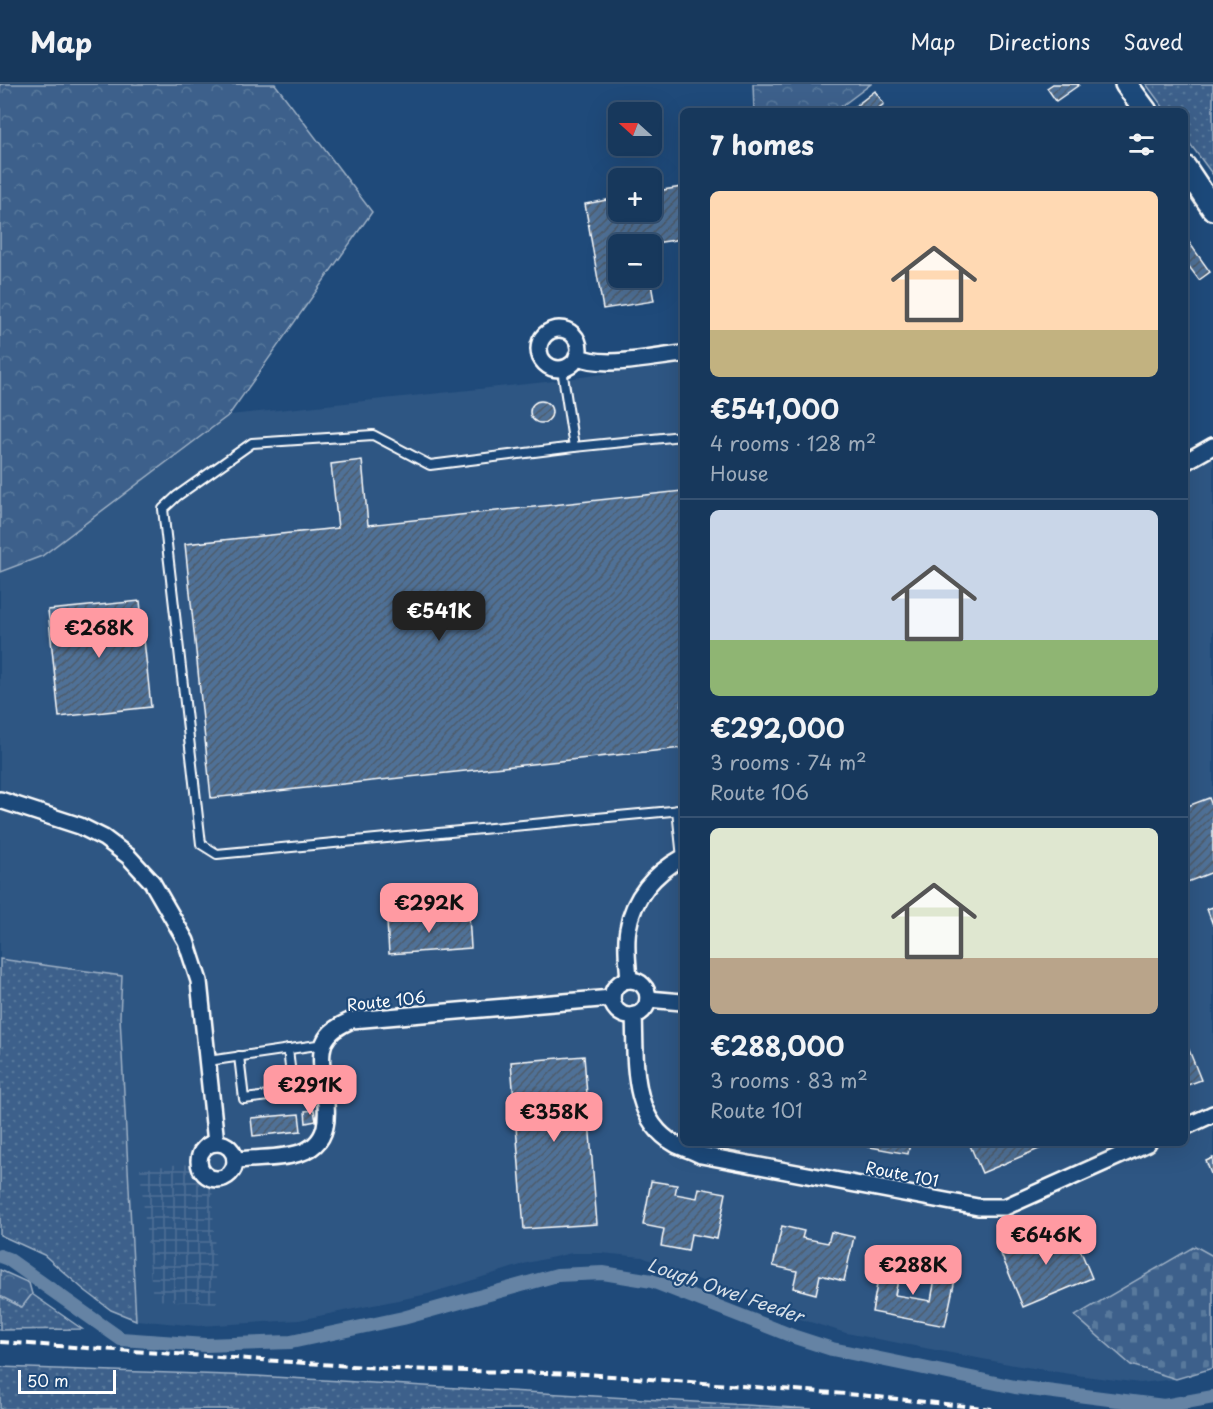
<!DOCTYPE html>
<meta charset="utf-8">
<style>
:root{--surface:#17385c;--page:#244365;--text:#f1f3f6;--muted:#9eacbb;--line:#365272;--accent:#ff9aa2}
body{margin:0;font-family:"Playpen Sans",sans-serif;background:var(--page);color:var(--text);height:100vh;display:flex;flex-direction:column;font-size:22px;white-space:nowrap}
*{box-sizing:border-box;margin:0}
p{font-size:20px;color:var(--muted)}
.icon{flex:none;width:33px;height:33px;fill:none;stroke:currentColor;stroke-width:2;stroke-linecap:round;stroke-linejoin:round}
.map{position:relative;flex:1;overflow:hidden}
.details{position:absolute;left:680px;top:24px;width:508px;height:1038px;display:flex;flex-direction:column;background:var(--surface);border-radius:9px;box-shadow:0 6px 24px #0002,0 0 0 2px var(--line)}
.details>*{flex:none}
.needle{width:39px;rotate:291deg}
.controls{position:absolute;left:608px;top:18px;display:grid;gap:12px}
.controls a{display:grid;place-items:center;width:54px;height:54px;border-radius:9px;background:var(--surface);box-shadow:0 6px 24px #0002,0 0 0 2px var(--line);font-size:30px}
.scale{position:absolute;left:18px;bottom:15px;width:98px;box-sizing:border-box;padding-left:6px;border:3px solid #fff;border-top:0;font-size:16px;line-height:21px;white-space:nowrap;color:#fff;-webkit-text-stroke:4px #1f4a7a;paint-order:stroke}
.price{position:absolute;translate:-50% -51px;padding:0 14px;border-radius:12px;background:var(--accent);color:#111;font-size:20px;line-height:39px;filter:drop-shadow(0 2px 3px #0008)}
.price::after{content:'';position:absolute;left:50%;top:36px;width:18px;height:14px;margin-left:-9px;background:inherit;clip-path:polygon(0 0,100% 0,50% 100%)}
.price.active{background:#222;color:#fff}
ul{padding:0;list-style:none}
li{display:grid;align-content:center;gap:12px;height:318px;padding:0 30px}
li+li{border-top:2px solid var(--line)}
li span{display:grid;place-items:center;height:186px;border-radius:9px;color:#555}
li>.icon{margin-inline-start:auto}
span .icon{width:108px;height:108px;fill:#fffc;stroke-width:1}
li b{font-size:26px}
h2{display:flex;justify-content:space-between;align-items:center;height:72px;padding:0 30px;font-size:26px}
header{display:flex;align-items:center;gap:36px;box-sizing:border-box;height:84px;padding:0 30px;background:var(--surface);border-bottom:2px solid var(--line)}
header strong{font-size:28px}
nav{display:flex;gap:33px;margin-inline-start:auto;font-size:21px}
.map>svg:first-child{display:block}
</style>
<header>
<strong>Map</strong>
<nav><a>Map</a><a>Directions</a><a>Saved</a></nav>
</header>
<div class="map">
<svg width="1213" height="1325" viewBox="0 0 1213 1325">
<defs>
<pattern id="industrial-grid" width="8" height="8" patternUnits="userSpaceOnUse" patternTransform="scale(1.5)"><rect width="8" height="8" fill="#2e5683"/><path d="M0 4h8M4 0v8" fill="none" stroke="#4d6f96"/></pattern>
<pattern id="grass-dots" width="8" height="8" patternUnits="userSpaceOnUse" patternTransform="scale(1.5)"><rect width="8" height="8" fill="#3c618b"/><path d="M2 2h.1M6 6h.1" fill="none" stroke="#59799c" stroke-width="1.8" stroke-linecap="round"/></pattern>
<pattern id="forest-crowns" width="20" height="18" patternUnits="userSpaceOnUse" patternTransform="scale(1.5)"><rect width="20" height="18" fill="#3c618b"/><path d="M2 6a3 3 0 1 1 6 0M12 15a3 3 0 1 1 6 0" fill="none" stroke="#59799c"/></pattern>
<pattern id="cemetery-stones" width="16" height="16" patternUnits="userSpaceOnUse" patternTransform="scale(1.5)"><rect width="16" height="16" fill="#3c618b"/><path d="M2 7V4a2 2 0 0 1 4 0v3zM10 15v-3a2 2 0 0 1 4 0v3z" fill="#59799c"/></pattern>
<pattern id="building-hatch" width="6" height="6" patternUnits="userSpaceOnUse" patternTransform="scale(1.5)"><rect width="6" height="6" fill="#507197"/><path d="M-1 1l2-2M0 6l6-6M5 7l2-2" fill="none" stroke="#4e5b6a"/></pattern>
</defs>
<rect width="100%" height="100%" fill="#1f4a7a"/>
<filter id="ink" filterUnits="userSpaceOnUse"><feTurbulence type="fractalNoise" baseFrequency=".0167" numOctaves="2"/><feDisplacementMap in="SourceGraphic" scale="12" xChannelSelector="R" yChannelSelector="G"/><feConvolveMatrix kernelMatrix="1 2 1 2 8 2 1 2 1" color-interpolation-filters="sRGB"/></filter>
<g filter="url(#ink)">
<polygon fill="#2e5683" points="682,279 682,1059 1185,1059 1185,390 1213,373 1213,1172 1195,1162 1131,1281 1176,1295 1140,1299 1076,1291 1014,1281 846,1249 787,1231 642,1173 601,1169 572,1169 527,1179 428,1210 299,1236 198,1242 136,1236 123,1069 120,933 122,892 0,874 0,488 42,472 229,331 546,298"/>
<polygon fill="url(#industrial-grid)" points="181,1080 192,1081 203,1096 212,1101 217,1219 153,1216 140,1085"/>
<g fill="url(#grass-dots)" stroke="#9eb0c5" stroke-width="1.5">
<polygon points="1146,0 1213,0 1213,91 1185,53 1185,27 1166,27"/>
<polygon points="0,875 122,892 120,933 136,1236 111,1226 83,1205 44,1171 0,1151"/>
<polygon points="32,1210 82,1245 0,1246 0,1212 21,1223"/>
<polygon points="0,1283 256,1292 812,1325 0,1325"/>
</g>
<g fill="url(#forest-crowns)" stroke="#9eb0c5" stroke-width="1.5">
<polygon points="0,0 275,0 372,128 229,331 42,472 0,488"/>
<polygon points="753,0 871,0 835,27 754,27"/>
<polygon points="0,1186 29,1199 32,1210 22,1223 0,1212"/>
</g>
<polygon fill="url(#cemetery-stones)" stroke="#9eb0c5" stroke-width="1.5" points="1195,1162 1213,1172 1213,1284 1176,1295 1131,1281 1075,1232"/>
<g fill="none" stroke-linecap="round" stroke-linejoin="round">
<polyline stroke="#6583a4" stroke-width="14" points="0,1172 8,1175 121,1255 205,1261 291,1258 403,1234 557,1191 603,1189 652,1197 795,1253 832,1265 1015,1303 1164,1322 1213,1313"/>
</g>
<g fill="url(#building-hatch)" stroke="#fff" stroke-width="1.5">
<polygon points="1053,0 1078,0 1079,1 1056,17 1047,4"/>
<polygon points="875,7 884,20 874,27 855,27 853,24"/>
<polygon points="682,103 682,155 647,160 618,160 618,194 650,194 654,217 603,225 585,120 618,114 618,128 651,128 651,108"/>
<polygon points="1186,154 1210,188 1199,196 1185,177"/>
<circle cx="541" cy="328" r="11"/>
<polygon points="362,376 368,441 682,407 682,664 211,714 185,460 338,444 331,380"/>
<polygon points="140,517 151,623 59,633 48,526"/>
<polygon points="1209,714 1213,724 1213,788 1185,799 1185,723"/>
<polygon points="1213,823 1213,841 1207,825"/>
<polygon points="469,831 471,864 389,870 387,837"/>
<polygon points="1187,961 1201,996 1185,1002 1185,962"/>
<polygon points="584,972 597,1140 524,1145 511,978"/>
<polygon points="313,985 316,1018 302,1019 299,986"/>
<polygon points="314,1026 316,1037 306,1039 305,1027"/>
<polygon points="299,1030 301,1047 253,1052 251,1034"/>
<polygon points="848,1059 910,1059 908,1070"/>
<polygon points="969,1059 1053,1059 982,1089"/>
<polygon points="1213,1074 1213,1095 1206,1077"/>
<polygon points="651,1097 677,1101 675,1110 697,1114 699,1104 726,1109 717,1155 691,1150 688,1167 661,1162 664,1145 643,1141"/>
<polygon points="1070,1141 1092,1194 1023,1223 1001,1170"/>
<polygon points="782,1142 804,1147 802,1154 828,1159 831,1148 854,1153 844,1197 820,1191 816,1210 793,1204 797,1187 773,1182"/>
<polygon points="884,1173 897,1175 900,1186 895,1211 931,1217 935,1194 947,1185 958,1187 954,1200 945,1242 872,1228 880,1184"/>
</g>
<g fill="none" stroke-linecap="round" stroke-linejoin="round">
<g stroke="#fff" stroke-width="12">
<g id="service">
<polyline points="562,285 574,363"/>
<polyline points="682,352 574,363 430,381 373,351 252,359 177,412 163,425 201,760 217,770 682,726"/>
<polyline points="677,726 682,774"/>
<polyline points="239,972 244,1015 293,1009 288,965"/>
<polyline points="208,977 324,960"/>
</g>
</g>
<g stroke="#fff" stroke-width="20">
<g id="minor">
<circle cx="559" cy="265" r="20"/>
<path d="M 577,272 C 602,285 654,273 682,270"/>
<polyline points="1185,378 1213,362"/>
<polyline points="0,716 80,742 104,754 128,772 152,798 186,857 199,897 216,1059"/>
<path d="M 629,896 C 628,880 625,861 628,845 C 633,813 655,789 682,774"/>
<circle cx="630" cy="914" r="18"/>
<polyline points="648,915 682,918"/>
<path d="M 634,931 C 636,975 630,1035 675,1060 C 683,1064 693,1067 701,1071 L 978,1123 L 1005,1123 L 1148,1059"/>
<polyline points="1185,1043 1213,1030"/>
<circle cx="217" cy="1077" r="18"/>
<path d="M 235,1076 C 255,1074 277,1075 296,1070 C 351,1057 312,991 324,959 C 329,947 340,941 352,936 L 612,914"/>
</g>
</g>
<g stroke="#fff" stroke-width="26">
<g id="secondary">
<polyline points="1126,0 1146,27"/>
<polyline points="1185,83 1213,125"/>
</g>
</g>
<use href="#service" stroke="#1f4a7a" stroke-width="8"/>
<use href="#minor" stroke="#1f4a7a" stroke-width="15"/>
<use href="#secondary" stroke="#1f4a7a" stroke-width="21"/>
<polyline stroke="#fff" stroke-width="4" stroke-dasharray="9 4.5" stroke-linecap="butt" points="0,1258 394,1285 585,1290 859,1311 993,1325"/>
</g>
</g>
<g text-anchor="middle" stroke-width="4.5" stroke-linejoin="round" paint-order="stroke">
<g font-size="16" fill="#fff" stroke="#1f4a7a">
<text transform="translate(386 917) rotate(-6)" y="6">Route 106</text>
<text transform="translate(902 1090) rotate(11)" y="6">Route 101</text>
</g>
<g font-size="18" font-style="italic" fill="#d8e0e8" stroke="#1f4a7a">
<text transform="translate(725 1207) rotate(19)" y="6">Lough Owel Feeder</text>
</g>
</g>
</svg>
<div class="controls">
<a><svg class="needle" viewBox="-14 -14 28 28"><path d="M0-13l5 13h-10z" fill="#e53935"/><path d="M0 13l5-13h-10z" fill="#9eacbb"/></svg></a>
<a>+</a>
<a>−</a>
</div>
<div class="scale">50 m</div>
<b class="price active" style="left:439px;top:558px">€541K</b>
<b class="price" style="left:99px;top:575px">€268K</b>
<b class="price" style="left:429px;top:850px">€292K</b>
<b class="price" style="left:310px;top:1032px">€291K</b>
<b class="price" style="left:554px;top:1059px">€358K</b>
<b class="price" style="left:1046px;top:1182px">€646K</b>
<b class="price" style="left:913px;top:1212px">€288K</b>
<section class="details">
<h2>7 homes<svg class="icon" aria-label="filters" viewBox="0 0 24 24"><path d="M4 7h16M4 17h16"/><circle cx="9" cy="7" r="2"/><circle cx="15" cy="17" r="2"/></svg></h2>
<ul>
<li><span style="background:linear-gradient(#ffd9b3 75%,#c2b280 0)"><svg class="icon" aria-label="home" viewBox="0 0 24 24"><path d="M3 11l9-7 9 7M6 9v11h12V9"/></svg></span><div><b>€541,000</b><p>4 rooms · 128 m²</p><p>House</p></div></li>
<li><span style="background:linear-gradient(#c9d6e8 70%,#8fb573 0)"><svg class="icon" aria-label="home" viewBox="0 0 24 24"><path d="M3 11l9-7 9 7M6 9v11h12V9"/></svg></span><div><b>€292,000</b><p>3 rooms · 74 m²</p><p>Route 106</p></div></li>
<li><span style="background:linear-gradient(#dfe7d0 70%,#b9a48a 0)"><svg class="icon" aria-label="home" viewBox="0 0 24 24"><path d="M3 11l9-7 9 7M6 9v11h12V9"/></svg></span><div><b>€288,000</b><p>3 rooms · 83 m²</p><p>Route 101</p></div></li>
</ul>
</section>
</div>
